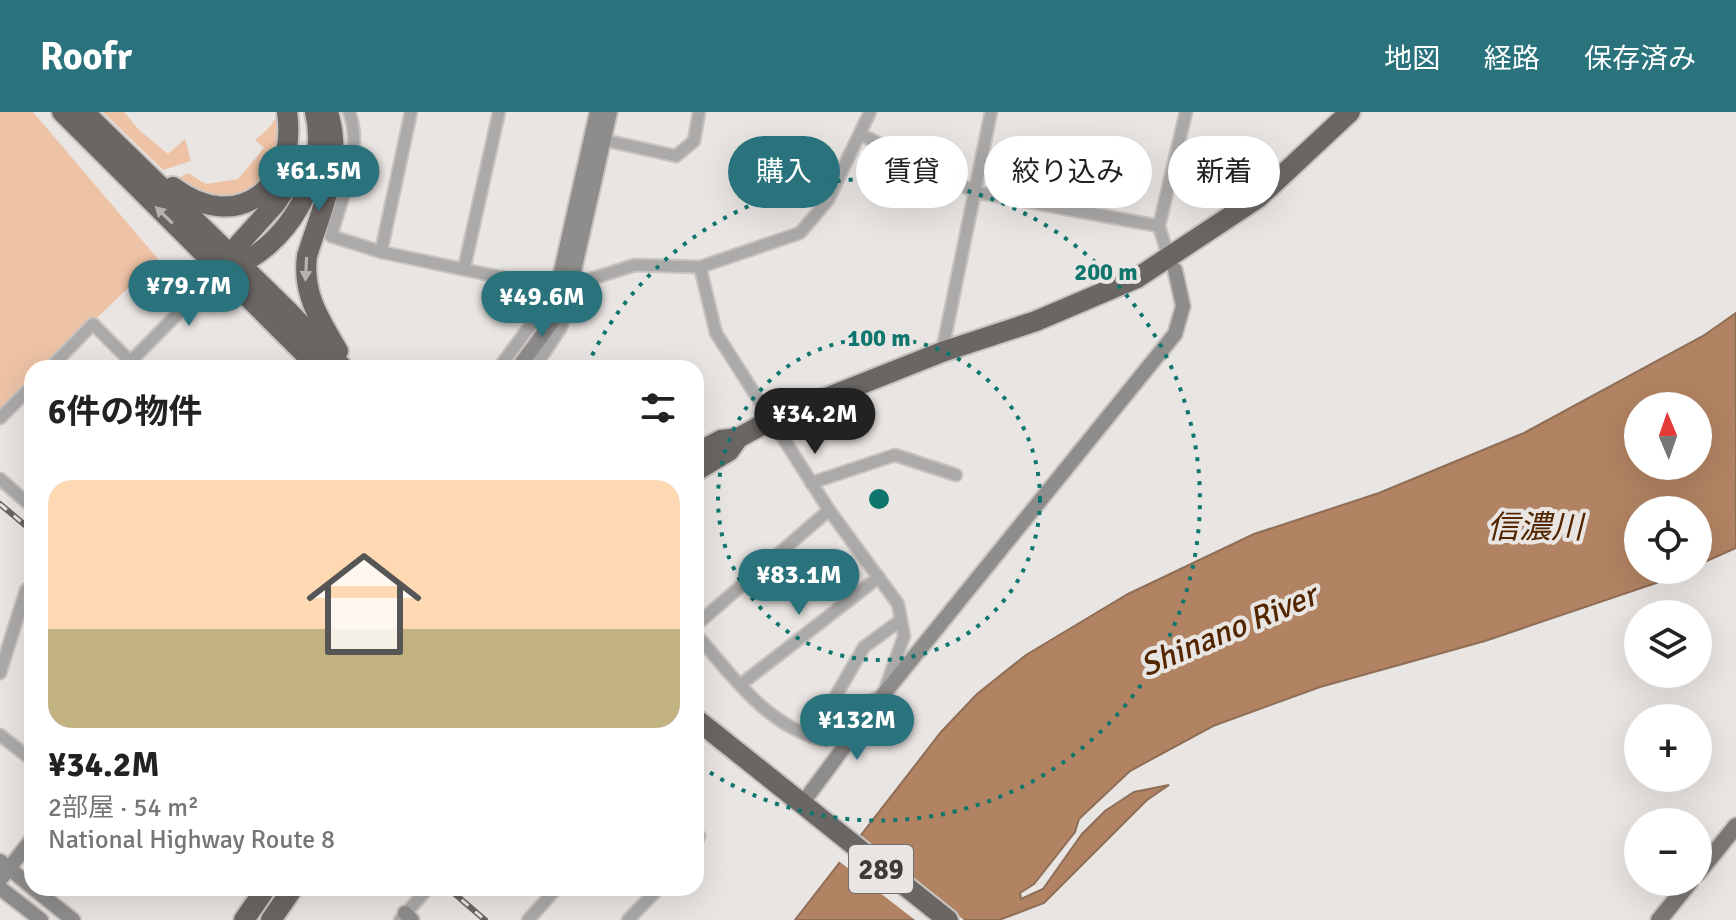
<!DOCTYPE html>
<html lang="ja">
<meta charset="utf-8">
<style>
:root{--surface:#fff;--page:#f6f6f6;--text:#222;--muted:#767676;--line:#e0e0e0;--accent:#2a737c}
body{margin:0;font-family:Signika,"Noto Sans JP",sans-serif;background:var(--page);color:var(--text);height:100vh;display:flex;flex-direction:column;font-size:30px;white-space:nowrap}
*{box-sizing:border-box;margin:0}
p{font-size:26px;color:var(--muted)}
.icon{flex:none;width:44px;height:44px;fill:none;stroke:currentColor;stroke-width:2;stroke-linecap:round;stroke-linejoin:round}
.map{position:relative;flex:1;overflow:hidden}
.details{position:absolute;left:24px;top:248px;width:680px;height:536px;display:flex;flex-direction:column;background:var(--surface);border-radius:24px;box-shadow:0 8px 32px #0002}
.details>*{flex:none}
.banner{position:absolute;left:728px;top:24px;width:760px;height:72px;display:flex;gap:16px}
.needle{width:52px;rotate:358deg}
.fabs{position:absolute;left:1624px;top:280px;display:grid;gap:16px}
.fabs a{display:grid;place-items:center;width:88px;height:88px;border-radius:50%;background:var(--surface);box-shadow:0 8px 32px #0002;font-size:40px}
.price{position:absolute;translate:-50% -68px;padding:0 18px;border-radius:28px;background:var(--accent);color:#fff;font-size:26px;line-height:52px;filter:drop-shadow(0 2px 4px #0008)}
.price::after{content:'';position:absolute;left:50%;top:48px;width:24px;height:18px;margin-left:-12px;background:inherit;clip-path:polygon(0 0,100% 0,50% 100%)}
.price.current{background:#222;color:#fff}
ul{padding:0;list-style:none}
li{display:grid;align-content:center;gap:16px;height:424px;padding:0 24px}
li+li{border-top:2px solid var(--line)}
li span{display:grid;place-items:center;height:248px;border-radius:24px;color:#555}
li>.icon{margin-inline-start:auto}
span .icon{width:144px;height:144px;fill:#fffc;stroke-width:1}
li b{font-size:34px}
h2{display:flex;justify-content:space-between;align-items:center;height:96px;padding:0 24px;font-size:34px}
.chip{padding:0 28px;border-radius:36px;background:var(--surface);box-shadow:0 8px 32px #0002;font-size:28px;line-height:72px}
.chip.current{background:var(--accent);color:#fff}
header{display:flex;align-items:center;gap:48px;box-sizing:border-box;height:112px;padding:0 40px;background:var(--accent);color:#fff}
header strong{font-size:38px}
nav{display:flex;gap:44px;margin-inline-start:auto;font-size:28px}
.map>svg:first-child{display:block}
</style>
<header>
<strong>Roofr</strong>
<nav><a>地図</a><a>経路</a><a>保存済み</a></nav>
</header>
<div class="map">
<svg width="1736" height="808" viewBox="0 0 1736 808">
<rect width="100%" height="100%" fill="#e9e5e2"/>
<g fill="#edc2a5">
<polygon points="0,0 33,0 158,147 45,256 32,256 32,269 0,299"/>
<polygon points="103,0 124,0 139,18 168,42 185,27 191,49 163,58"/>
<path d="M 277,3 C 281,35 273,79 236,87 C 230,88 222,86 217,86 C 202,85 187,77 178,66 L 188,61 L 206,72 L 238,67 L 264,36 L 255,28 L 270,15 Z"/>
</g>
<path fill="#b18362" stroke="#8e6e56" stroke-width="2" fill-rule="evenodd" d="M 1736,201 L 1736,436 L 1698,453 L 1698,398 L 1638,398 L 1638,458 L 1686,458 L 1656,471 L 1485,529 L 1320,575 L 1213,614 L 1130,659 L 1079,707 L 1075,720 L 1034,772 L 1020,781 L 1021,787 L 1043,777 L 1082,722 L 1105,699 L 1134,680 L 1169,673 L 1147,688 L 1044,791 L 999,808 L 795,808 L 941,620 L 977,582 L 1026,543 L 1128,482 L 1254,422 L 1379,381 L 1524,321 L 1703,224 ZM 1638,294 L 1698,294 L 1698,354 L 1638,354 Z"/>
<polygon fill="#e9e5e2" points="856,722 864,730 964,808 915,808 836,747"/>
<g fill="none" stroke-linecap="round" stroke-linejoin="round">
<g stroke="#c7c3c1" stroke-width="15">
<g id="street">
<path d="M 349,0 C 364,38 341,87 331,124 L 381,140 L 557,177"/>
<polyline points="860,22 975,80 1159,114"/>
<polyline points="599,27 676,44 694,29 699,0"/>
<polyline points="381,140 411,0"/>
<polyline points="1169,147 1159,114 1186,0"/>
<polyline points="464,157 499,0"/>
<polyline points="572,168 578,171 635,153 700,155 800,121 828,88 870,0"/>
<polyline points="942,240 991,0"/>
<polyline points="131,249 221,158"/>
<polyline points="50,256 93,212 137,256"/>
<polyline points="499,256 535,207 551,175"/>
<polyline points="534,256 560,217 578,171"/>
<polyline points="0,306 32,274"/>
<polyline points="0,367 32,395"/>
<polyline points="811,371 895,343 956,363"/>
<polyline points="696,513 829,398"/>
<path d="M 696,522 C 731,563 769,617 826,628 L 853,597 L 883,583 L 904,524 L 898,492 L 829,398 L 716,221 L 700,155"/>
<polyline points="0,561 26,478 32,474"/>
<polyline points="740,573 879,465"/>
<polyline points="0,623 32,648"/>
<polyline points="812,625 864,535 901,508"/>
<polyline points="696,721 699,724 696,731"/>
<polyline points="400,808 428,776"/>
<polyline points="528,808 557,776"/>
<polyline points="628,808 659,776"/>
</g>
</g>
<g stroke="#c7c3c1" stroke-width="18">
<g id="secondary">
<polyline points="548,201 557,177 597,0"/>
<polyline points="518,256 557,203 572,168 610,0"/>
<polyline points="801,693 883,583 1175,222 1183,194 1175,158"/>
<polyline points="0,749 32,775"/>
<polyline points="0,768 32,727"/>
<polyline points="0,776 41,808"/>
<polyline points="33,776 73,808"/>
<polyline points="405,801 412,808"/>
</g>
</g>
<g stroke="#c7c3c1" stroke-width="20">
<g id="primary">
<polyline points="1698,761 1736,714"/>
<polyline points="1659,808 1690,770"/>
</g>
</g>
<g stroke="#c7c3c1" stroke-width="24">
<g id="highway">
<polyline points="62,0 319,256"/>
<polyline points="84,0 288,199 343,256"/>
<path d="M 328,0 C 344,53 322,95 307,144 C 302,182 320,208 338,239"/>
<path d="M 173,75 C 238,124 298,74 287,0"/>
<polyline points="225,151 230,142 276,91 287,74 295,51"/>
<path d="M 227,157 C 288,137 330,62 315,0"/>
<polyline points="696,341 721,328 738,326 773,307 942,240 1036,209 1137,166 1258,86 1350,0"/>
<polyline points="696,359 729,339 738,326"/>
<polyline points="696,607 948,808"/>
<polyline points="244,808 266,776"/>
<polyline points="271,808 293,776"/>
</g>
</g>
<use href="#street" stroke="#acaaa9" stroke-width="11"/>
<use href="#secondary" stroke="#8f8d8b" stroke-width="14"/>
<use href="#primary" stroke="#7b7876" stroke-width="16"/>
<use href="#highway" stroke="#6a6664" stroke-width="20"/>
<g stroke="#686665" stroke-width="6">
<g id="rail">
<polyline points="0,392 32,419"/>
<polyline points="448,776 485,808"/>
</g>
</g>
<use href="#rail" stroke="#e9e5e2" stroke-width="3" stroke-dasharray="9" stroke-linecap="butt"/>
</g>
<defs><path id="oneway-solid" d="M-6-.8H1V-3.2L6.5 0L1 3.2V.8H-6Z" transform="scale(2)"/></defs>
<g fill="#b6b2b0">
<use href="#oneway-solid" transform="translate(164 103) rotate(-136)"/>
<use href="#oneway-solid" transform="translate(306 157) rotate(93)"/>
</g>
<g fill="none" stroke="#0f766e" stroke-width="4" stroke-dasharray="4 8">
<circle cx="879" cy="387" r="161"/>
<path d="M587 254A321 321 0 1 1 697 652"/>
</g>
<g text-anchor="middle" stroke-width="8" stroke-linejoin="round" paint-order="stroke">
<rect fill="#e9e5e2" stroke="#716f6d" stroke-width="2" x="849" y="733" width="64" height="48" rx="6"/>
<g font-size="28" font-weight="bold" fill="#3d3c3b">
<text x="881" y="767">289</text>
</g>
<g font-size="32" font-style="italic" fill="#532600" stroke="#e9e5e2">
<text x="1535" y="426">信濃川</text>
<text transform="translate(1228 518) rotate(-23)" y="11">Shinano River</text>
</g>
</g>
<circle cx="879" cy="387" r="12" fill="#0f766e" stroke="#e9e5e2" stroke-width="4"/>
<g font-size="24" text-anchor="middle" font-weight="bold" fill="#0f766e" stroke="#e9e5e2" stroke-width="8" stroke-linejoin="round" paint-order="stroke">
<text x="1106" y="168">200 m</text>
<text x="879" y="234">100 m</text>
</g>
</svg>
<div class="fabs">
<a><svg class="needle" viewBox="-14 -14 28 28"><path d="M0-13l5 13h-10z" fill="#e53935"/><path d="M0 13l5-13h-10z" fill="#767676"/></svg></a>
<a><svg class="icon" aria-label="locate" viewBox="0 0 24 24"><circle cx="12" cy="12" r="6"/><path d="M12 2v4M12 18v4M2 12h4M18 12h4"/></svg></a>
<a><svg class="icon" aria-label="layers" viewBox="0 0 24 24"><path d="M12 4l9 5-9 5-9-5zM3 14l9 5 9-5"/></svg></a>
<a>+</a>
<a>−</a>
</div>
<b class="price" style="left:319px;top:101px">¥61.5M</b>
<b class="price" style="left:189px;top:216px">¥79.7M</b>
<b class="price" style="left:542px;top:227px">¥49.6M</b>
<b class="price current" style="left:815px;top:344px">¥34.2M</b>
<b class="price" style="left:799px;top:505px">¥83.1M</b>
<b class="price" style="left:857px;top:650px">¥132M</b>
<div class="banner">
<a class="chip current">購入</a>
<a class="chip">賃貸</a>
<a class="chip">絞り込み</a>
<a class="chip">新着</a>
</div>
<section class="details">
<h2>6件の物件<svg class="icon" aria-label="filters" viewBox="0 0 24 24"><path d="M4 7h16M4 17h16"/><circle cx="9" cy="7" r="2"/><circle cx="15" cy="17" r="2"/></svg></h2>
<ul>
<li><span style="background:linear-gradient(#ffd9b3 60%,#c2b280 0)"><svg class="icon" aria-label="home" viewBox="0 0 24 24"><path d="M3 11l9-7 9 7M6 9v11h12V9"/></svg></span><div><b>¥34.2M</b><p>2部屋 · 54 m²</p><p>National Highway Route 8</p></div></li>
</ul>
</section>
</div>
